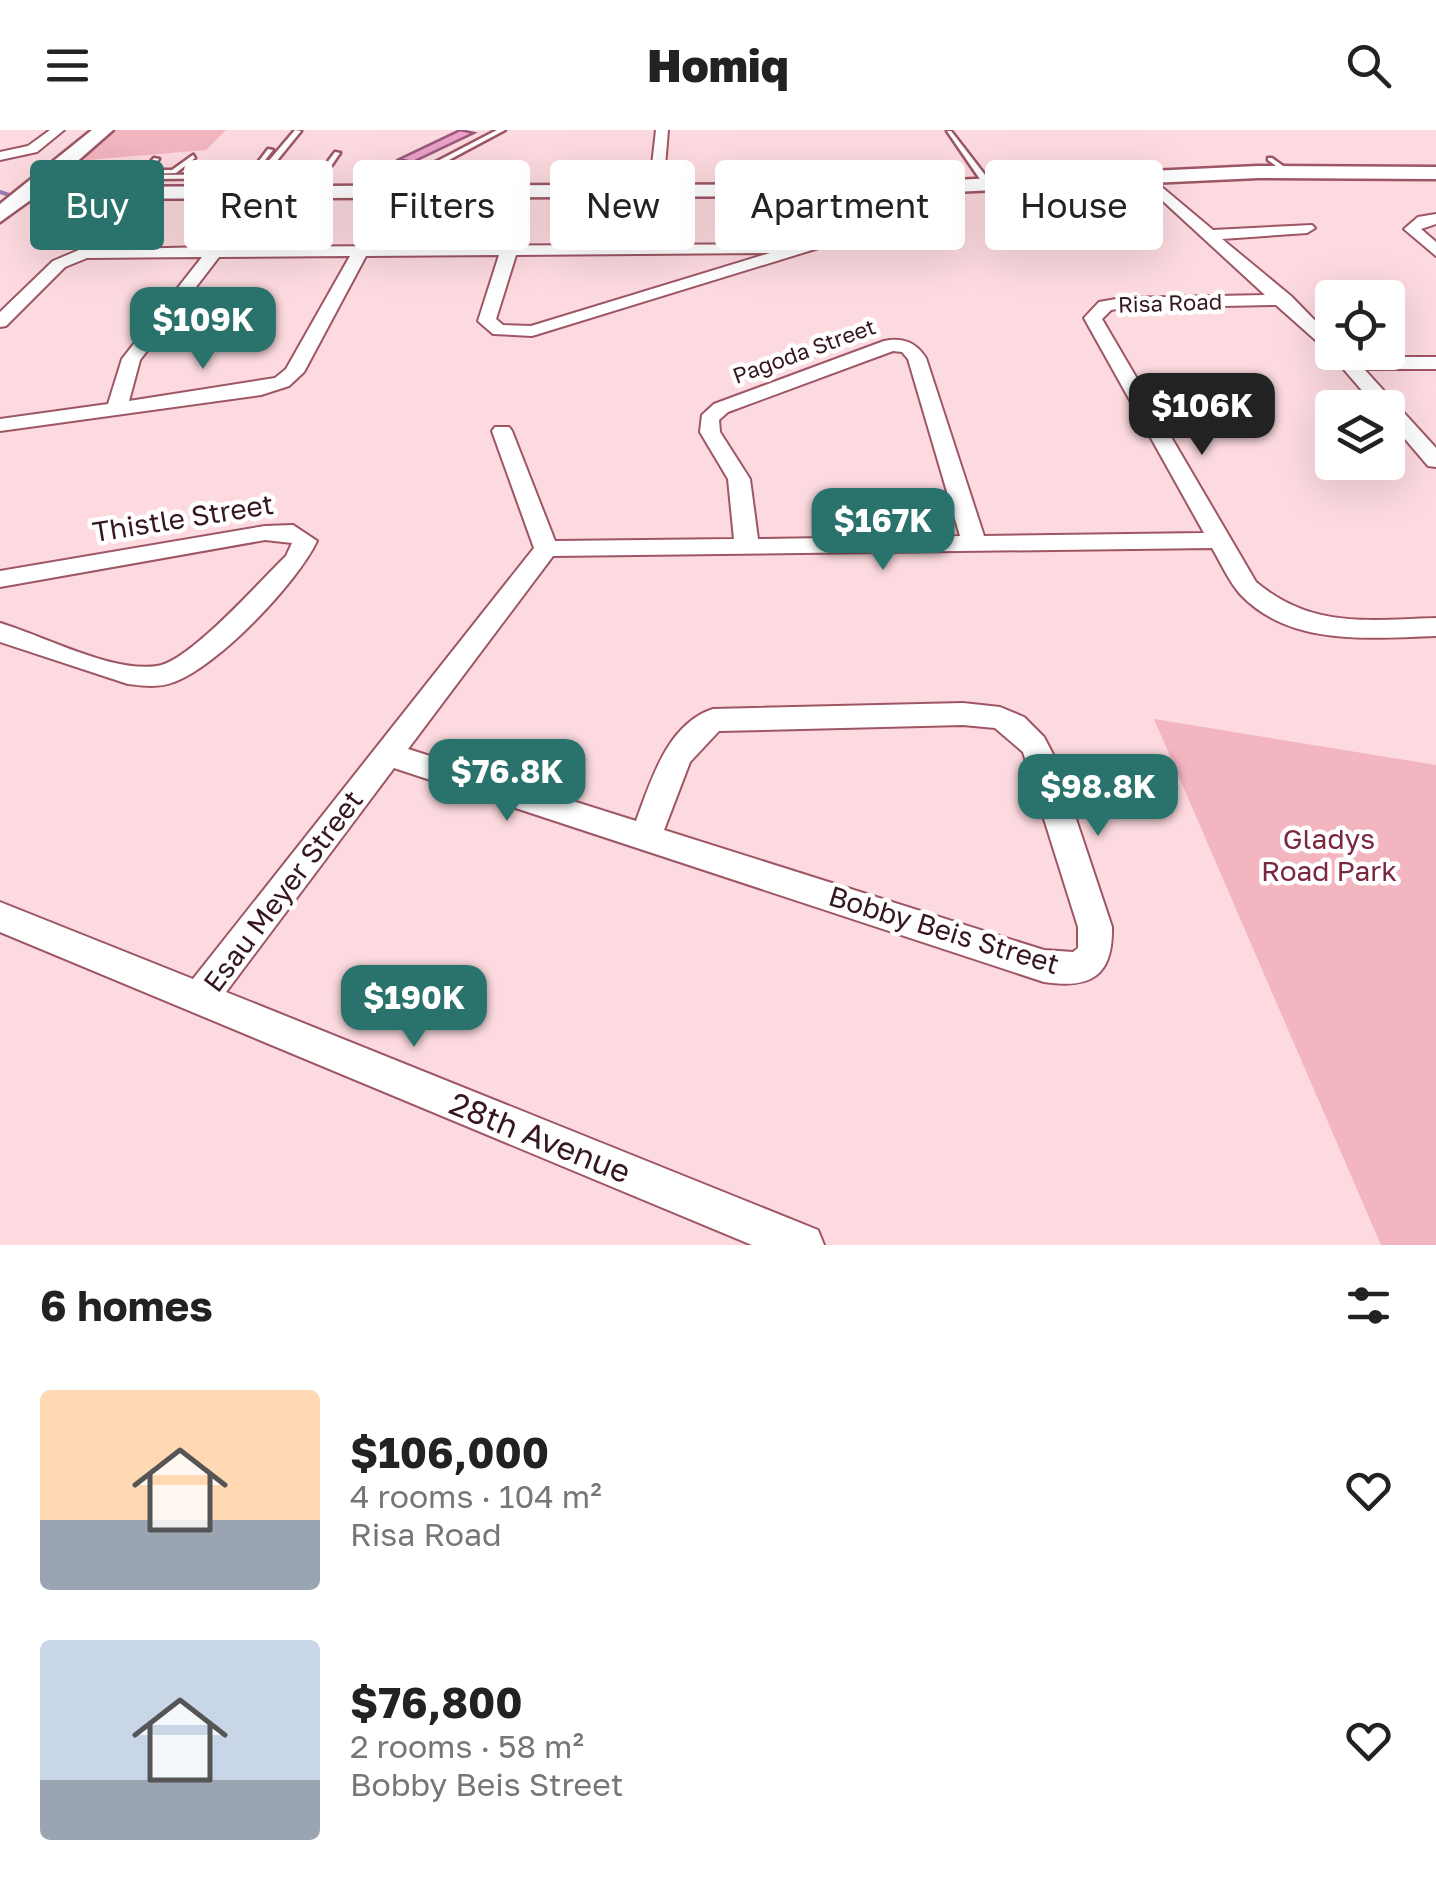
<!DOCTYPE html>
<meta charset="utf-8">
<style>
:root{--surface:#fff;--page:#f6f6f6;--text:#222;--muted:#767676;--accent:#2a736c}
body{margin:0;font-family:"Golos Text",sans-serif;background:var(--page);color:var(--text);height:100vh;display:flex;flex-direction:column;font-size:38px;white-space:nowrap}
*{box-sizing:border-box;margin:0}
p{font-size:32px;color:var(--muted)}
.icon{flex:none;width:55px;height:55px;fill:none;stroke:currentColor;stroke-width:2;stroke-linecap:round;stroke-linejoin:round}
.map{position:relative;height:1115px;overflow:hidden}
.details{display:flex;flex-direction:column;background:var(--surface);flex:1}
.details>*{flex:none}
.hud{position:absolute;left:30px;top:30px;width:1378px;height:90px;display:flex;gap:20px}
.buttons{position:absolute;left:1315px;top:150px;display:grid;gap:20px}
.buttons a{display:grid;place-items:center;width:90px;height:90px;border-radius:10px;background:var(--surface);box-shadow:0 10px 40px #0002;font-size:50px}
.price{position:absolute;translate:-50% -85px;padding:0 22px;border-radius:20px;background:var(--accent);color:#fff;font-size:32px;line-height:65px;filter:drop-shadow(0 2px 5px #0008)}
.price::after{content:'';position:absolute;left:50%;top:60px;width:30px;height:22px;margin-left:-15px;background:inherit;clip-path:polygon(0 0,100% 0,50% 100%)}
.price.current{background:#222;color:#fff}
ul{padding:0;list-style:none}
li{display:flex;align-items:center;gap:30px;height:250px;padding:0 40px}
li span{display:grid;place-items:center;flex:none;width:280px;height:200px;border-radius:10px;color:#555}
li>.icon{margin-inline-start:auto}
span .icon{width:120px;height:120px;fill:#fffc;stroke-width:1}
li b{font-size:42px}
h2{display:flex;justify-content:space-between;align-items:center;height:120px;padding:0 40px;font-size:42px}
.tag{padding:0 35px;border-radius:10px;background:var(--surface);box-shadow:0 10px 40px #0002;font-size:35px;line-height:90px}
.tag.current{background:var(--accent);color:#fff}
header{display:flex;justify-content:space-between;align-items:center;height:130px;padding:0 40px;background:var(--surface);font-size:45px;font-weight:800}
.map>svg:first-child{display:block}
</style>
<header><svg class="icon" aria-label="menu" viewBox="0 0 24 24"><path d="M4 6h16M4 12h16M4 18h16"/></svg>Homiq<svg class="icon" aria-label="search" viewBox="0 0 24 24"><circle cx="10" cy="10" r="6"/><path d="M15 15l6 6"/></svg></header>
<div class="map">
<svg width="1436" height="1115" viewBox="0 0 1436 1115">
<rect width="100%" height="100%" fill="#fcdadf"/>
<g fill="#f3b5c0">
<polygon points="113,0 226,0 206,20 75,31"/>
<polygon points="1154,589 1436,635 1436,1115 1381,1115"/>
</g>
<g fill="none" stroke-linecap="round" stroke-linejoin="round">
<polyline stroke="#977cb2" stroke-width="4" points="0,62 12,66"/>
</g>
<polygon fill="#eaa2c7" stroke="#9a597c" stroke-width="2.5" points="460,0 474,3 413,32 399,29"/>
<g fill="none" stroke-linecap="round" stroke-linejoin="round">
<g stroke="#9e5665" stroke-width="5">
<g id="lane">
<polygon points="295,0 301,1 250,64 244,64 244,60"/>
<polygon points="497,0 505,0 432,39 389,47 375,64 368,62 384,43 428,36"/>
<polygon points="947,1 951,1 992,54 992,58 986,58"/>
<polygon points="268,19 273,20 254,44 249,48 155,49 151,47 155,45 249,44"/>
<polygon points="335,22 340,23 312,64 306,64 305,62"/>
<polygon points="193,25 195,28 176,43 146,44 142,42 154,28 159,29 151,40 172,40"/>
<polygon points="1268,28 1272,28 1290,41 1284,42 1268,30"/>
</g>
</g>
<g stroke="#9e5665" stroke-width="4">
<g id="street">
<polygon points="50,0 64,0 37,22 0,30 0,22 28,16"/>
<polygon points="656,0 668,0 663,61 656,65 649,61"/>
<path d="M 1145,43 L 1213,100 L 1312,95 L 1315,98 L 1307,103 L 1222,109 L 1291,166 L 1332,208 L 1332,222 L 1349,222 L 1353,227 L 1436,227 L 1436,239 L 1364,239 L 1436,318 L 1436,337 L 1428,336 L 1388,289 L 1388,278 L 1377,278 L 1329,222 L 1276,175 L 1122,178 L 1111,180 L 1102,189 L 1256,452 C 1312,499 1368,490 1436,488 L 1436,506 C 1371,508 1291,517 1241,465 C 1229,452 1221,433 1212,418 L 553,426 L 408,619 L 636,691 C 651,651 667,594 713,579 L 963,573 L 1000,577 L 1024,587 L 1044,607 L 1057,632 L 1112,797 C 1113,846 1091,859 1044,852 L 394,638 L 226,862 L 818,1100 L 824,1115 L 752,1115 L 0,802 L 0,772 L 193,849 L 534,418 L 492,301 L 495,297 L 509,297 L 512,301 L 555,411 L 734,409 L 728,349 L 700,302 L 702,285 L 714,274 L 884,211 C 904,207 916,213 926,228 L 984,406 L 1204,403 L 1084,188 L 1099,172 L 1122,168 L 1265,165 L 1140,50 L 1140,44 ZM 893,221 L 902,222 L 908,229 L 960,406 L 758,409 L 750,349 L 720,302 L 719,290 L 728,282 ZM 963,595 L 995,598 L 1023,622 L 1078,797 L 1078,818 L 1073,822 L 1044,820 L 664,700 L 690,632 L 719,601 Z"/>
<path d="M 867,56 L 874,60 L 884,89 L 874,101 L 532,206 L 493,204 L 478,191 L 499,125 L 366,126 L 304,242 L 289,256 L 261,265 L 0,301 L 0,289 L 108,274 L 122,229 L 202,127 L 87,128 L 65,137 L 6,196 L 0,197 L 0,182 L 53,131 L 79,120 L 210,117 L 256,60 L 268,63 L 227,117 L 800,114 L 864,95 L 868,89 L 860,60 ZM 770,123 L 531,196 L 503,195 L 496,189 L 516,125 ZM 350,126 L 286,239 L 275,248 L 129,271 L 140,230 L 219,127 Z"/>
<polygon points="1436,84 1436,94 1421,99 1436,112 1436,126 1404,99 1418,87"/>
<path d="M 293,395 L 317,411 C 297,453 218,536 174,552 C 159,558 144,556 128,554 L 0,512 L 0,493 C 44,506 112,543 157,536 C 189,532 260,451 286,426 L 292,413 L 265,410 L 0,457 L 0,441 L 265,396 Z"/>
</g>
</g>
<g stroke="#9e5665" stroke-width="5">
<polygon id="secondary" points="92,0 113,0 48,57 867,54 1258,36 1436,37 1436,49 1258,48 867,66 32,69 0,92 0,74"/>
</g>
<use href="#lane" fill="#fff" fill-rule="evenodd"/>
<use href="#street" fill="#fff" fill-rule="evenodd"/>
<use href="#secondary" fill="#fff" fill-rule="evenodd"/>
</g>
<g text-anchor="middle" stroke-width="9" stroke-linejoin="round" paint-order="stroke">
<g font-size="22" fill="#35171e" stroke="#fff">
<text transform="translate(1170 173) rotate(-2)" y="8">Risa Road</text>
<text transform="translate(804 221) rotate(-20)" y="8">Pagoda Street</text>
</g>
<g font-size="28" fill="#35171e" stroke="#fff">
<text transform="translate(183 388) rotate(-9)" y="10">Thistle Street</text>
<text transform="translate(283 761) rotate(-53)" y="10">Esau Meyer Street</text>
<text transform="translate(944 800) rotate(17)" y="10">Bobby Beis Street</text>
</g>
<g font-size="28" fill="#7a283f" stroke="#fff">
<text x="1329" y="719">Gladys<tspan x="1329" dy="32">Road Park</tspan></text>
</g>
<g font-size="32" fill="#35171e" stroke="#fff">
<text transform="translate(540 1008) rotate(22)" y="11">28th Avenue</text>
</g>
</g>
</svg>
<div class="buttons">
<a><svg class="icon" aria-label="locate" viewBox="0 0 24 24"><circle cx="12" cy="12" r="6"/><path d="M12 2v4M12 18v4M2 12h4M18 12h4"/></svg></a>
<a><svg class="icon" aria-label="layers" viewBox="0 0 24 24"><path d="M12 4l9 5-9 5-9-5zM3 14l9 5 9-5"/></svg></a>
</div>
<b class="price" style="left:203px;top:242px">$109K</b>
<b class="price current" style="left:1202px;top:328px">$106K</b>
<b class="price" style="left:883px;top:443px">$167K</b>
<b class="price" style="left:507px;top:694px">$76.8K</b>
<b class="price" style="left:1098px;top:709px">$98.8K</b>
<b class="price" style="left:414px;top:920px">$190K</b>
<div class="hud">
<a class="tag current">Buy</a>
<a class="tag">Rent</a>
<a class="tag">Filters</a>
<a class="tag">New</a>
<a class="tag">Apartment</a>
<a class="tag">House</a>
</div>
</div>
<section class="details">
<h2>6 homes<svg class="icon" aria-label="filters" viewBox="0 0 24 24"><path d="M4 7h16M4 17h16"/><circle cx="9" cy="7" r="2"/><circle cx="15" cy="17" r="2"/></svg></h2>
<ul>
<li><span style="background:linear-gradient(#ffd9b3 65%,#9aa5b1 0)"><svg class="icon" aria-label="home" viewBox="0 0 24 24"><path d="M3 11l9-7 9 7M6 9v11h12V9"/></svg></span><div><b>$106,000</b><p>4 rooms · 104 m²</p><p>Risa Road</p></div><svg class="icon" aria-label="heart" viewBox="0 0 24 24"><path d="M12 20l-8-8c-3-5 5-10 8-4 3-6 11-1 8 4z"/></svg></li>
<li><span style="background:linear-gradient(#c9d6e8 70%,#9aa5b1 0)"><svg class="icon" aria-label="home" viewBox="0 0 24 24"><path d="M3 11l9-7 9 7M6 9v11h12V9"/></svg></span><div><b>$76,800</b><p>2 rooms · 58 m²</p><p>Bobby Beis Street</p></div><svg class="icon" aria-label="heart" viewBox="0 0 24 24"><path d="M12 20l-8-8c-3-5 5-10 8-4 3-6 11-1 8 4z"/></svg></li>
</ul>
</section>
